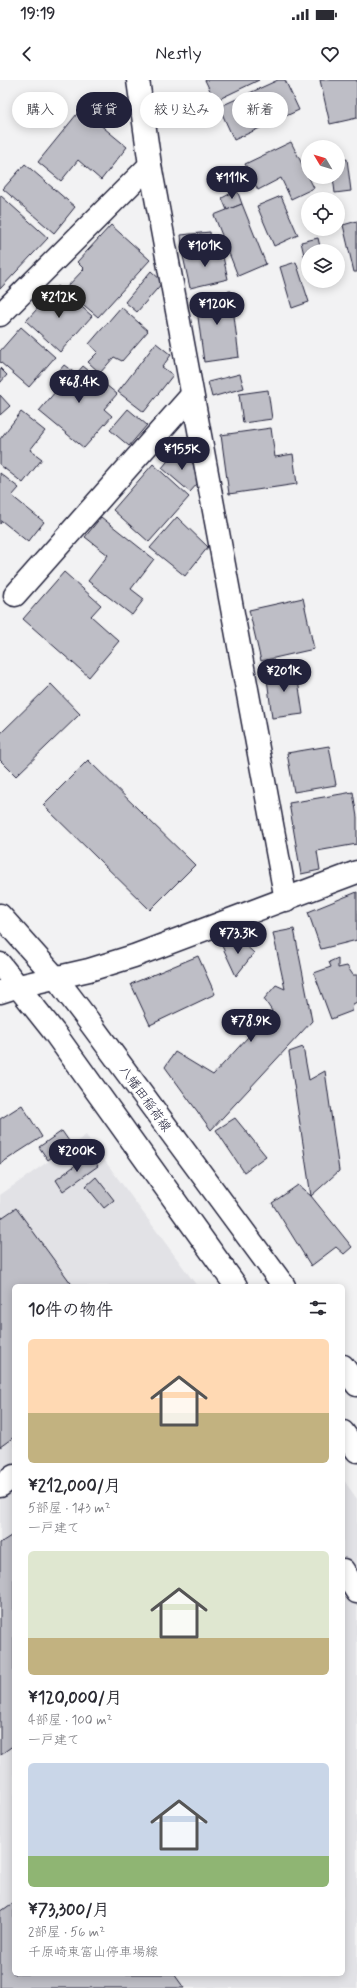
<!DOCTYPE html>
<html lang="ja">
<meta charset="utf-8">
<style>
:root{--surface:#fff;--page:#f7f7f7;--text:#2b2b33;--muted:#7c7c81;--accent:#22223b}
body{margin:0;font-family:Mynerve,"Klee One",sans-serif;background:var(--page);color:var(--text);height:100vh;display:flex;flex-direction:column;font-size:15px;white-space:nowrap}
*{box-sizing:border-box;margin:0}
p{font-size:13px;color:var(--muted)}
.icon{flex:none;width:22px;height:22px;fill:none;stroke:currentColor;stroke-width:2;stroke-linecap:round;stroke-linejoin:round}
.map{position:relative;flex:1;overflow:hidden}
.sheet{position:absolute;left:12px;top:1204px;width:333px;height:692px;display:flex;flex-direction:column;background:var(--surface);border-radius:6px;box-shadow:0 2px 10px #0003}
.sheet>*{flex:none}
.banner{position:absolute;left:12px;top:12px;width:333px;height:36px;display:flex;gap:8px}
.needle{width:26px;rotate:308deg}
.controls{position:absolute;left:301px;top:60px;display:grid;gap:8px}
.controls a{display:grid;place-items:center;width:44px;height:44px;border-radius:50%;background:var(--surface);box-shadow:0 2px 10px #0003;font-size:20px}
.price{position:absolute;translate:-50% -34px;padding:0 9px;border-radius:14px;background:var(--accent);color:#fff;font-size:13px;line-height:26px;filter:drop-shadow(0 1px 2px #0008)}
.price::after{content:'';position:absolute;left:50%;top:24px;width:12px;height:9px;margin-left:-6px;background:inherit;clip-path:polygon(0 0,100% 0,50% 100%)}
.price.current{background:#222;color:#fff}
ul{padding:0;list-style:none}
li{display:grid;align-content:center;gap:8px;height:212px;padding:0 16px}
li span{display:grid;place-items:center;height:124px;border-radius:6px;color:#555}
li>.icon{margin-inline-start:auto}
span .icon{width:72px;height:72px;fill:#fffc;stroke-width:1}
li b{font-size:17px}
h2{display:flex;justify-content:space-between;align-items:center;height:48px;padding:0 16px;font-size:17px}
.pill{padding:0 14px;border-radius:18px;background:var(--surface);box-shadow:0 2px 10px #0003;font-size:14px;line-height:36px}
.pill.current{background:var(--accent);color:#fff}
.status{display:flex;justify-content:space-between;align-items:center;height:28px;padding:0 20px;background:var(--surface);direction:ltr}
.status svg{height:11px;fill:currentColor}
header{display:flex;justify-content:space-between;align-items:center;height:52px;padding:0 16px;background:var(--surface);font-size:18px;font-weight:600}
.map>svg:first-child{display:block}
</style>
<div class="status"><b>19:19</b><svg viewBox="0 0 49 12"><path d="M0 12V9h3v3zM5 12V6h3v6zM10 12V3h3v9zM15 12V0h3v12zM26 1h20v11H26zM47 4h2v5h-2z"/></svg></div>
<header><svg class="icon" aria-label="back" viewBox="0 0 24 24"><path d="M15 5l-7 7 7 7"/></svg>Nestly<svg class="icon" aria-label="heart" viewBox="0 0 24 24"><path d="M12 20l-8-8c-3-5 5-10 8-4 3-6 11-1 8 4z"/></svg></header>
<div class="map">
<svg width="357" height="1908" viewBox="0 0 357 1908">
<rect width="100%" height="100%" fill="#f2f2f3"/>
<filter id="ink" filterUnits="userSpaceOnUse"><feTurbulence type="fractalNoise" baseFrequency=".025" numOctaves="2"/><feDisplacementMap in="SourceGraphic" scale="8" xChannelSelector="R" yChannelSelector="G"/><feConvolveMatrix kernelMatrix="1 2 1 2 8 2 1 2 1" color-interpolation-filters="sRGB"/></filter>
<g filter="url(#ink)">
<polygon fill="#e2e2e6" points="86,1055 197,1206 14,1206 14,1894 343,1894 343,1399 357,1419 357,1908 0,1908 0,1115"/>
<g fill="#bebec6" stroke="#22223b">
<polygon points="205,0 259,0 215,21"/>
<polygon points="278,0 285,0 299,30 234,60 219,27"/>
<polygon points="320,0 357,0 357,38 330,44"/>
<polygon points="103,15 118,28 102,48 87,34"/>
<polygon points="81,29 127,67 101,100 78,80 61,101 38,82"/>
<polygon points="291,62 314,108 291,119 281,98 258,110 245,84"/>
<polygon points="347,79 351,111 335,113 333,97 338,97 338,81"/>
<polygon points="25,84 75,127 54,153 3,109"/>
<polygon points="237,110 242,124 227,130 222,118"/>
<polygon points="0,115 48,158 0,209"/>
<polygon points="281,116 298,155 274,166 257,126"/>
<polygon points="242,124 266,184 238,196 214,135"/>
<polygon points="357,141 357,192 354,192 343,145"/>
<polygon points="111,145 150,180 98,237 65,209 84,189 77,182"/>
<polygon points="210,152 212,172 183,176 181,155"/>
<polygon points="318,158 321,171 308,171 308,178 305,179 301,162"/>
<polygon points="221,168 228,199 190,208 183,176 212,172"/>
<polygon points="296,182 309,222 292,228 280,187"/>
<polygon points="151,191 163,202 137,232 125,222"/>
<polygon points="58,206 92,236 60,272 26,241"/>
<polygon points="231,211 239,277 204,282 195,215"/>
<polygon points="121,227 148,251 122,281 114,277 100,293 88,282 98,272 89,264"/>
<polygon points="21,247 55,277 29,307 0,282 0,271"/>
<polygon points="156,263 171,275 162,287 173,295 144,332 118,312"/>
<polygon points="64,285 76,294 83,286 117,314 104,329 112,336 84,368 39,331 56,311 48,304"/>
<polygon points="0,288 7,295 0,303"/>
<polygon points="240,294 244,308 212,317 208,302"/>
<polygon points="268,310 272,339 243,343 239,314"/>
<polygon points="0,315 10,326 0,335"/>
<polygon points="128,329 147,345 129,366 110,350"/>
<polygon points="21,332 45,351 30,370 42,379 23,403 0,385 0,359"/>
<polygon points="271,348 275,377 293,374 297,404 229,414 221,355"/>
<polygon points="175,372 193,383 198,403 190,412 162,388"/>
<polygon points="153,384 189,417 149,462 113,430"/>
<polygon points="0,393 19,408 12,416 44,442 28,462 2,441 0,444"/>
<polygon points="101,437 154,479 131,509 144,519 132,535 88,501 108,475 85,457"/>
<polygon points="177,437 208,467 185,496 150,468"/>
<polygon points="64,492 101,525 91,536 119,561 89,597 23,539"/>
<polygon points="303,518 314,569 261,581 249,530"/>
<polygon points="296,587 303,634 272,638 266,591"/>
<polygon points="51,604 80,634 16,696 0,680 0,654"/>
<polygon points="329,666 336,705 294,712 287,673"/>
<polygon points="88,680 195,785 150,830 43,725"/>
<polygon points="353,712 357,737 357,764 317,771 320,790 301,794 289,723"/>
<polygon points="357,812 357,860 321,869 308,832"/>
<polygon points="294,849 312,941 211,1050 165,987 175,972 213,995 272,931 264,919 276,905 285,909 273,853"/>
<polygon points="238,858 254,873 236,896 222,866"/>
<polygon points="198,876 215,914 150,945 131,904"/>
<polygon points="338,878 338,888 347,886 353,895 357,895 357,922 353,924 352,931 331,939 314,893 331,887 329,882"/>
<polygon points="303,967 309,1000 325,991 339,1091 311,1116 289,972"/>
<polygon points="22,1025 42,1057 0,1084 0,1039"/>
<polygon points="235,1038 266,1076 244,1092 216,1050"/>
<polygon points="62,1051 71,1064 48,1080 39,1067"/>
<polygon points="90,1074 98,1086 63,1111 56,1100"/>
<polygon points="96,1097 114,1120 104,1128 86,1106"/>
<polygon points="298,1105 311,1116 352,1167 344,1174 336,1167 311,1186 272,1123"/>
<polygon points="16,1128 73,1206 14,1206 14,1357 0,1367 0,1139"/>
<polygon points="14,1454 14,1665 0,1675 0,1463"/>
<polygon points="14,1822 14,1894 174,1894 184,1908 0,1908 0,1832"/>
</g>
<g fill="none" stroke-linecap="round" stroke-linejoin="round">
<g stroke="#22223b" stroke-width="25">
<g id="minor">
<polyline points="138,0 150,85 286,820"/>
<polyline points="0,235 150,85"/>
<polyline points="15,515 192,315"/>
<polyline points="0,1406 14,1396"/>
<polyline points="343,1490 357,1512"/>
</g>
</g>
<g stroke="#22223b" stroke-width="25">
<g id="secondary">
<polyline points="0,835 56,898 85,936 284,1206"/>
<polyline points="0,884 54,952 236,1206"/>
<polyline points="0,912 19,906 89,890 134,876 357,792"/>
<polyline points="343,1286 357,1305"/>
<polyline points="343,1352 357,1371"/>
</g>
</g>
<use href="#minor" stroke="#fff" stroke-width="22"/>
<use href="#secondary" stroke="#fff" stroke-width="22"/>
</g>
</g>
<g text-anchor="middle" stroke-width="3" stroke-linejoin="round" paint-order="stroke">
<g font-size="13" fill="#22223b" stroke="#fff">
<text transform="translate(146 1018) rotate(54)" y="5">八幡田稲荷線</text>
</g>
</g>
</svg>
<div class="controls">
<a><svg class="needle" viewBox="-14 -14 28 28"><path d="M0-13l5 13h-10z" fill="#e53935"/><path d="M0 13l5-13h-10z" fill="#7c7c81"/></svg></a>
<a><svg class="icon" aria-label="locate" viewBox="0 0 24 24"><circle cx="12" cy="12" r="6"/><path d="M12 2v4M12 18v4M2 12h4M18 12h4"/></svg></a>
<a><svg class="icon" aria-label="layers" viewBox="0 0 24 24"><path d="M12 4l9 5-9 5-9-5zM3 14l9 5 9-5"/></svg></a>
</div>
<b class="price" style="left:232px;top:120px">¥111K</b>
<b class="price" style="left:205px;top:188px">¥101K</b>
<b class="price current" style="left:59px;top:239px">¥212K</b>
<b class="price" style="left:217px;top:246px">¥120K</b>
<b class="price" style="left:79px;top:324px">¥68.4K</b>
<b class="price" style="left:182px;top:391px">¥155K</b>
<b class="price" style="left:284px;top:613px">¥201K</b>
<b class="price" style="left:238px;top:875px">¥73.3K</b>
<b class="price" style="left:251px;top:963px">¥78.9K</b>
<b class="price" style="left:77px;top:1093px">¥200K</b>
<div class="banner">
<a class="pill">購入</a>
<a class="pill current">賃貸</a>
<a class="pill">絞り込み</a>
<a class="pill">新着</a>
</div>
<section class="sheet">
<h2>10件の物件<svg class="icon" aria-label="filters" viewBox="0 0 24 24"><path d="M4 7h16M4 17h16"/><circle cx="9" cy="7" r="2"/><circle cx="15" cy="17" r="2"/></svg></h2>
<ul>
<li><span style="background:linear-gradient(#ffd9b3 60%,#c2b280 0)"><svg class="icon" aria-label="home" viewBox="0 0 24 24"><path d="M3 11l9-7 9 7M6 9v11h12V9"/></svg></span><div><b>¥212,000/月</b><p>5部屋 · 143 m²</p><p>一戸建て</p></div></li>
<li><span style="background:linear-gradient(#dfe7d0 70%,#c2b280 0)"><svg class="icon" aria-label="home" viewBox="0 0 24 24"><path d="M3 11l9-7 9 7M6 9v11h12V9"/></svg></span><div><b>¥120,000/月</b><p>4部屋 · 100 m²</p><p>一戸建て</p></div></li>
<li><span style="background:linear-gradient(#c9d6e8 75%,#8fb573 0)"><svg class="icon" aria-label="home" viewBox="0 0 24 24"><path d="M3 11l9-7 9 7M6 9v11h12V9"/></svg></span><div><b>¥73,300/月</b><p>2部屋 · 56 m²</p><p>千原崎東富山停車場線</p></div></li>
</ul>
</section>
</div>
